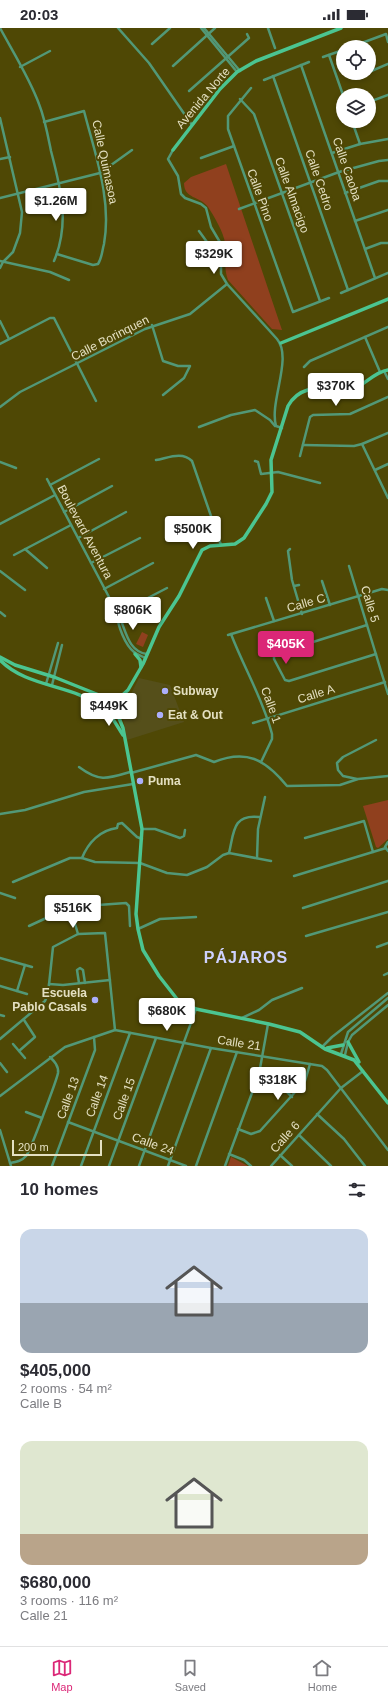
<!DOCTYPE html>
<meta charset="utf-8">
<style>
:root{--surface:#fff;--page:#f2f2f3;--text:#2b2b33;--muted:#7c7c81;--line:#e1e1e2;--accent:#db2777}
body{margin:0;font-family:Helvetica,sans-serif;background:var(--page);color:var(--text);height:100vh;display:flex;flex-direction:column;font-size:15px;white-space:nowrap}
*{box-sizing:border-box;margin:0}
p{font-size:13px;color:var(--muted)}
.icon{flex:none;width:22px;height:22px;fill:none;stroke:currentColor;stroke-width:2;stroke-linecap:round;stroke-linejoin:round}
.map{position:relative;height:1138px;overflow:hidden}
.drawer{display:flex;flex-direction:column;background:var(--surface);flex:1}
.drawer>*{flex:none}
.buttons{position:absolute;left:336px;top:12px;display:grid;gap:8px}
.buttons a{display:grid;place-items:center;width:40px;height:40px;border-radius:50%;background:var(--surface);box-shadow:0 2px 6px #0003;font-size:20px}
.scale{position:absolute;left:12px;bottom:10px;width:90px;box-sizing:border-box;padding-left:4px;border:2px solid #e4e0c2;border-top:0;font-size:11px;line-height:14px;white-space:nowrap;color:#e4e0c2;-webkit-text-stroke:3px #4f4805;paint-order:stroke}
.price{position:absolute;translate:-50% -34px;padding:0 9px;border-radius:4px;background:#fff;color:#222;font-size:13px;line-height:26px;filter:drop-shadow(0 1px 2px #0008)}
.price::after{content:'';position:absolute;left:50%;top:24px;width:12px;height:9px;margin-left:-6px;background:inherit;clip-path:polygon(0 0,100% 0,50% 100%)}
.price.active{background:var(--accent);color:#fff}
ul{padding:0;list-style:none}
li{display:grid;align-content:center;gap:8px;height:212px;padding:0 20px}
li span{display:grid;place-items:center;height:124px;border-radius:12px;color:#555}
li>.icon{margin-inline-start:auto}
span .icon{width:72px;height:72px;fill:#fffc;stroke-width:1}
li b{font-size:17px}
h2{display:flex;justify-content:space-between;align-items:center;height:48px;padding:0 20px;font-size:17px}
.status{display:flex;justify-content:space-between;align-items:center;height:28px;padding:0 20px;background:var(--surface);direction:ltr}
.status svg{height:11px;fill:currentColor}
.tab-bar{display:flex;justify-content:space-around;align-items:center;height:56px;border-top:1px solid var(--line);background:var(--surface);font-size:11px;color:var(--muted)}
.tab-bar a{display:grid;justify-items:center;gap:2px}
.tab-bar .active{color:var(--accent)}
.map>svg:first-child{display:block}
</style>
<div class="status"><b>20:03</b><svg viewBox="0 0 49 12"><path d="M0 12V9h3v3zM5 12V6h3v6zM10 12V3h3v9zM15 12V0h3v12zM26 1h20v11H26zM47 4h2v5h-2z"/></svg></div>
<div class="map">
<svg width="388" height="1138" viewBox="0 0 388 1138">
<rect width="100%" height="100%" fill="#4f4805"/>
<polygon fill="#554f1a" points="139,650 170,657 184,694 127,712 123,690 117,682 118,678 130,668"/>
<g fill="#90401e">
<path d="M 226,136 L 282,302 L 272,301 L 228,252 C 223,239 227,228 225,215 C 224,205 214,188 208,179 C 200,168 184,171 184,155 L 191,149 Z"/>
<polygon points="142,604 148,607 143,619 136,616"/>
<polygon points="388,772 388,811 378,820 376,819 363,778"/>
<polygon points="231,1129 248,1138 228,1138"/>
</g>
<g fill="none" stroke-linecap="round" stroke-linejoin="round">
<g stroke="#529877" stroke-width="2.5">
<path d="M 0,0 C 13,24 30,51 39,76 C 45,91 48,108 51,123 C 61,161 70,195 54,233"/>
<polyline points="118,0 149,35 192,97"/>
<polyline points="201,0 237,44"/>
<polyline points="204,0 240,43"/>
<polyline points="268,0 275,20"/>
<polyline points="152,16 170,0"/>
<polyline points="351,19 386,6 388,14"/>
<polyline points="329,27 343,67"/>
<polyline points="323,29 343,22"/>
<polyline points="301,37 375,250"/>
<polyline points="173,38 215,0"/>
<polyline points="20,39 50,23"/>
<polyline points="369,44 388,36"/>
<polyline points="273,48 348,262"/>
<polyline points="357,48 366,45"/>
<polyline points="264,52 309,34"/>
<polyline points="251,60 228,88 228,101 293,284 329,270"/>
<polyline points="189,63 249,10 247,6"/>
<polyline points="240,71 254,86 320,273"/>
<polyline points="369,74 388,67"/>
<polyline points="0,90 22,184 20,205 13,224 3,234 0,240"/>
<polyline points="352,93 360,116"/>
<path d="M 44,94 L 84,83 C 95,126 112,171 104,216 C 102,223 102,230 98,236 L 93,237 L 57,226"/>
<path d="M 173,122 L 168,131 L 178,148 L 181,166 L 185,170 L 201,176 L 206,180 L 211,199 L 221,216 L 221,246 L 227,256 L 277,311 C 293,330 269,374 276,398 L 282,400"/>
<polyline points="332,125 360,116 388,111"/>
<polyline points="201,130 234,118"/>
<polyline points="0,131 10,129"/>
<polyline points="345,165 379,153 388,153"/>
<polyline points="0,170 100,145 132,122"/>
<polyline points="239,181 339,144 379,133 388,132"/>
<polyline points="355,193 388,182"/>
<polyline points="199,203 220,232"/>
<polyline points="365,221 381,215 388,215"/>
<polyline points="0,233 50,244 69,252"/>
<polyline points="341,265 388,245"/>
<polyline points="0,293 9,311"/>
<polyline points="152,297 163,333 178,338 190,338 184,350 163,367"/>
<polyline points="365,309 380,344"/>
<polyline points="0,316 50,290 54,290 96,373"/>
<polyline points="304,339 310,333 388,299"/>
<polyline points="384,343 388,351"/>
<polyline points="0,379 20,364 145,301 190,286 227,256"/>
<polyline points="199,399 231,387 255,382 270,392 275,398"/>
<polyline points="362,416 388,470"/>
<polyline points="303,417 354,418 362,416 388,405"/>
<polyline points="300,428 310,389 313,387 350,386 388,369"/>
<path d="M 156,432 C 168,430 182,423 192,433 L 221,517"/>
<polyline points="255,433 258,434 261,446 278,444 320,455"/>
<polyline points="0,434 16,440"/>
<polyline points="375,442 388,436"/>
<path d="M 47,451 L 120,590 C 126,604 129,624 147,626"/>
<polyline points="50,457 99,431"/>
<polyline points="64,484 112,458"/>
<polyline points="0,496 55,467"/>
<polyline points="78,510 126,484"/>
<polyline points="25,521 47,540"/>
<polyline points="290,521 288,523 292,552 302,586"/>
<polyline points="14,527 71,497"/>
<polyline points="91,535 140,510"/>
<polyline points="349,538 388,666"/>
<polyline points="0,543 25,562"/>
<polyline points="322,553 330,577"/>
<polyline points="294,558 299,557"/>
<polyline points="104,561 153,535"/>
<polyline points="266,570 274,593"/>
<polyline points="0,584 5,588"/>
<polyline points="117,586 167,560"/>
<path d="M 117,587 C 118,598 125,617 134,624 C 137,627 142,628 145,630"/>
<polyline points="367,597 278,625 274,627 274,631 285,652 289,653 376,626"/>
<path d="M 231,606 C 244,640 263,671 272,706 L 272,711 L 261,734"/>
<polyline points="228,607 382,561 388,562"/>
<polyline points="46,656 58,615"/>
<polyline points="52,657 62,617"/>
<polyline points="253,695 385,654"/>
<path d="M 79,739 C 99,754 107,751 130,744"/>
<path d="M 131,745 L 196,727 L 214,734 C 246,721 265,731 287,758 L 340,757 L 358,751 L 388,748"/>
<polyline points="357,751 343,748 338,742 337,735 343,729 376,712"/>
<polyline points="0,786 25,782 84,764 133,756"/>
<polyline points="142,801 155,801 180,810 184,808 185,802"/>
<polyline points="305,810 364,793 373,824"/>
<polyline points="388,814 385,819 388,823"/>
<path d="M 229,825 C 234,805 232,786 259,789"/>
<path d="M 82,830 C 88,815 100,802 117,800 L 118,796 L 122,795 L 137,809 L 142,811"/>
<polyline points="257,830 258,801 265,769"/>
<polyline points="294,848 386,820"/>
<polyline points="13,854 70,830 82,830 95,834 140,835 167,845 187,847 207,839 223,827 229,825 271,833"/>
<polyline points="0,865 15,870"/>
<polyline points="70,879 78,906"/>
<polyline points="303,880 388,853"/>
<polyline points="29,898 70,879 126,875 129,878 130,898"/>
<polyline points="138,901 160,891 196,889"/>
<polyline points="306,908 388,884"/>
<polyline points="377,919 388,915"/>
<polyline points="0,930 32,939"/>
<polyline points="384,947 388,945"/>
<polyline points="79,955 77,942 80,940 83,942 85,955"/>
<polyline points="49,956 63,957 110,952"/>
<polyline points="0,958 27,966"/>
<polyline points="17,963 25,937"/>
<polyline points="0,987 4,988"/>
<polyline points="242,990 259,982 272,972 302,960"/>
<polyline points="0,1011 45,973 48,966 53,919 78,906 105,905 115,1002"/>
<polyline points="13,1016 25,1030"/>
<polyline points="322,1019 332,1009 388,965"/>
<polyline points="19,1023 35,1009 24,992"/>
<polyline points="341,1026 348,1004 388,970"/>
<polyline points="345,1027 348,1014 352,1007 388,977"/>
<polyline points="0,1035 7,1044"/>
<polyline points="287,1064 292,1069"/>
<polyline points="0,1068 65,1019 115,1002 211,1020 322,1038 327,1042 388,1122"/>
<polyline points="26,1084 42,1090"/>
<polyline points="317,1086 344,1111 365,1138"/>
<polyline points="68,1094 186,1138"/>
<polyline points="238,1101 251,1106 260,1103 305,1053 310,1036"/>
<polyline points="0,1102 11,1138"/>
<polyline points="299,1107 331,1138"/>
<polyline points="229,1126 244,1132 251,1138"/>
<polyline points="280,1127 292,1138"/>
<path d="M 10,1135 C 16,1134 22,1133 26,1128 C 30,1124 57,1051 58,1045 C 59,1038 54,1033 50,1029"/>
<polyline points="52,1138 95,1022 94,1009"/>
<polyline points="81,1138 130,1005"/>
<polyline points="109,1138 156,1010"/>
<polyline points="139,1138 196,981"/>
<polyline points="168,1138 211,1020"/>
<polyline points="196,1138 237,1024"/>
<polyline points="225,1138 259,1046 268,996"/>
<polyline points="271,1138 341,1060 363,1043"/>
</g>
<g stroke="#4bc591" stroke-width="3.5">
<polyline points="173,122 220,61 237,44 256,33 341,0"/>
<polyline points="281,315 388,271"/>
<polyline points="135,626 140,632 141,639"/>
<polyline points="0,629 15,637 54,649 104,669 116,671 121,669"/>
<path d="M 0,632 C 27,660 73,656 103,680 C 112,687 117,698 123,707"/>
<polyline points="101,668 117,685 123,700 142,801 136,886 138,901 143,922 159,948 177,971 196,981 269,996 300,1004 325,1021 354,1032 388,1075"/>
<path d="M 106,682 L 128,662 L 143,636 L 159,599 L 179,568 L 202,522 L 210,518 L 235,516 L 244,510 L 266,476 L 272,464 L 271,432 L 288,378 C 298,360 315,359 334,361 C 340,362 346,364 352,362 C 365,357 374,344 388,342"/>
<polyline points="348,1014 359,1034"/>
<polyline points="327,1020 343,1017"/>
</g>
</g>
<g fill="#acaffb" stroke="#4f4805" stroke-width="1.5">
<circle cx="165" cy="663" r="4"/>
<circle cx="160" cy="687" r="4"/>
<circle cx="140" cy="753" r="4"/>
<circle cx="95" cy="972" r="4"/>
</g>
<g text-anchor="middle" stroke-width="4" stroke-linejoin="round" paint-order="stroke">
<g font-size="12" fill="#e4e0c2" stroke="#4f4805">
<text transform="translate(203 70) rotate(-50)" y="4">Avenida Norte</text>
<text transform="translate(105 134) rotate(78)" y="4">Calle Quimasoa</text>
<text transform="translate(347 141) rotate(71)" y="4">Calle Caoba</text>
<text transform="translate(319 152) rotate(71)" y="4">Calle Cedro</text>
<text transform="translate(260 167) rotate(70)" y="4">Calle Pino</text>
<text transform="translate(292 167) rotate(70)" y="4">Calle Almacigo</text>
<text transform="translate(110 310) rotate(-27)" y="4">Calle Borinquen</text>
<text transform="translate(85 504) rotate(62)" y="4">Boulevard Aventura</text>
<text transform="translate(306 575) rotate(-16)" y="4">Calle C</text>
<text transform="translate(370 576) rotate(73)" y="4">Calle 5</text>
<text transform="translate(316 666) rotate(-17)" y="4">Calle A</text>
<text transform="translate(271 677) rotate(70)" y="4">Calle 1</text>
<text transform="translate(239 1015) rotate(9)" y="4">Calle 21</text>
<text transform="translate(97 1068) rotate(-70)" y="4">Calle 14</text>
<text transform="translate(68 1070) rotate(-70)" y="4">Calle 13</text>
<text transform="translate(124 1071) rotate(-70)" y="4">Calle 15</text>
<text transform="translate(285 1109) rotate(-48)" y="4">Calle 6</text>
<text transform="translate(153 1116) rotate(20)" y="4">Calle 24</text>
</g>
<g font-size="12" font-weight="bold" fill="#e4e0c2" stroke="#4f4805" text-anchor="start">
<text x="173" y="667">Subway</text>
<text x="168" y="691">Eat &amp; Out</text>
<text x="148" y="757">Puma</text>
<text x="87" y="969" text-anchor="end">Escuela<tspan x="87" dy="14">Pablo Casals</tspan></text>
</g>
<g font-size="16" font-weight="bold" letter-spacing="1" fill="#ced1fd" stroke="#4f4805">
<text x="246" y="935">PÁJAROS</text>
</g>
</g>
</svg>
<div class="buttons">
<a><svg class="icon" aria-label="locate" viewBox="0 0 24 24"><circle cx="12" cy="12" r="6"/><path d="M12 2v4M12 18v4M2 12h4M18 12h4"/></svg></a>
<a><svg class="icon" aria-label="layers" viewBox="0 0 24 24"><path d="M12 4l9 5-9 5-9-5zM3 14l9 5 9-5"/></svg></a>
</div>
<div class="scale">200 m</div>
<b class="price" style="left:56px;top:194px">$1.26M</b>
<b class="price" style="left:214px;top:247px">$329K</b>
<b class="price" style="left:336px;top:379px">$370K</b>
<b class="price" style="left:193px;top:522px">$500K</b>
<b class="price" style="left:133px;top:603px">$806K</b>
<b class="price active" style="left:286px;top:637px">$405K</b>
<b class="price" style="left:109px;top:699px">$449K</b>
<b class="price" style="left:73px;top:901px">$516K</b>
<b class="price" style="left:167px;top:1004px">$680K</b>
<b class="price" style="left:278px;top:1073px">$318K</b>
</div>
<section class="drawer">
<h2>10 homes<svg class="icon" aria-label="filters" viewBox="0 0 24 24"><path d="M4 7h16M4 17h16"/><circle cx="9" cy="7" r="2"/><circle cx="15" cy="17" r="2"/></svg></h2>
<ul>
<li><span style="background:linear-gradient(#c9d6e8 60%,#9aa5b1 0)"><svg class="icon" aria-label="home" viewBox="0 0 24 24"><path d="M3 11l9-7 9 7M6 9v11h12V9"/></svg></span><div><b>$405,000</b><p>2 rooms · 54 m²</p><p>Calle B</p></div></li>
<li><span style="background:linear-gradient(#dfe7d0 75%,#b9a48a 0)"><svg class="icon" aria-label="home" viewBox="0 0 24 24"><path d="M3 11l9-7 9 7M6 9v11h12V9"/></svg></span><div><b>$680,000</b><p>3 rooms · 116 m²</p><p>Calle 21</p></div></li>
</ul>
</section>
<nav class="tab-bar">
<a class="active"><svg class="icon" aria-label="map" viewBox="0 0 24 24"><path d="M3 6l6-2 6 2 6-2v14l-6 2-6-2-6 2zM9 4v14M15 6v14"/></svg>Map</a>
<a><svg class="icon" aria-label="saved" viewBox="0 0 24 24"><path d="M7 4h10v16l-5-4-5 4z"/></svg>Saved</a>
<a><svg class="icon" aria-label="home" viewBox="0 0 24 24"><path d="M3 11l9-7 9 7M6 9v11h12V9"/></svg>Home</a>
</nav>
